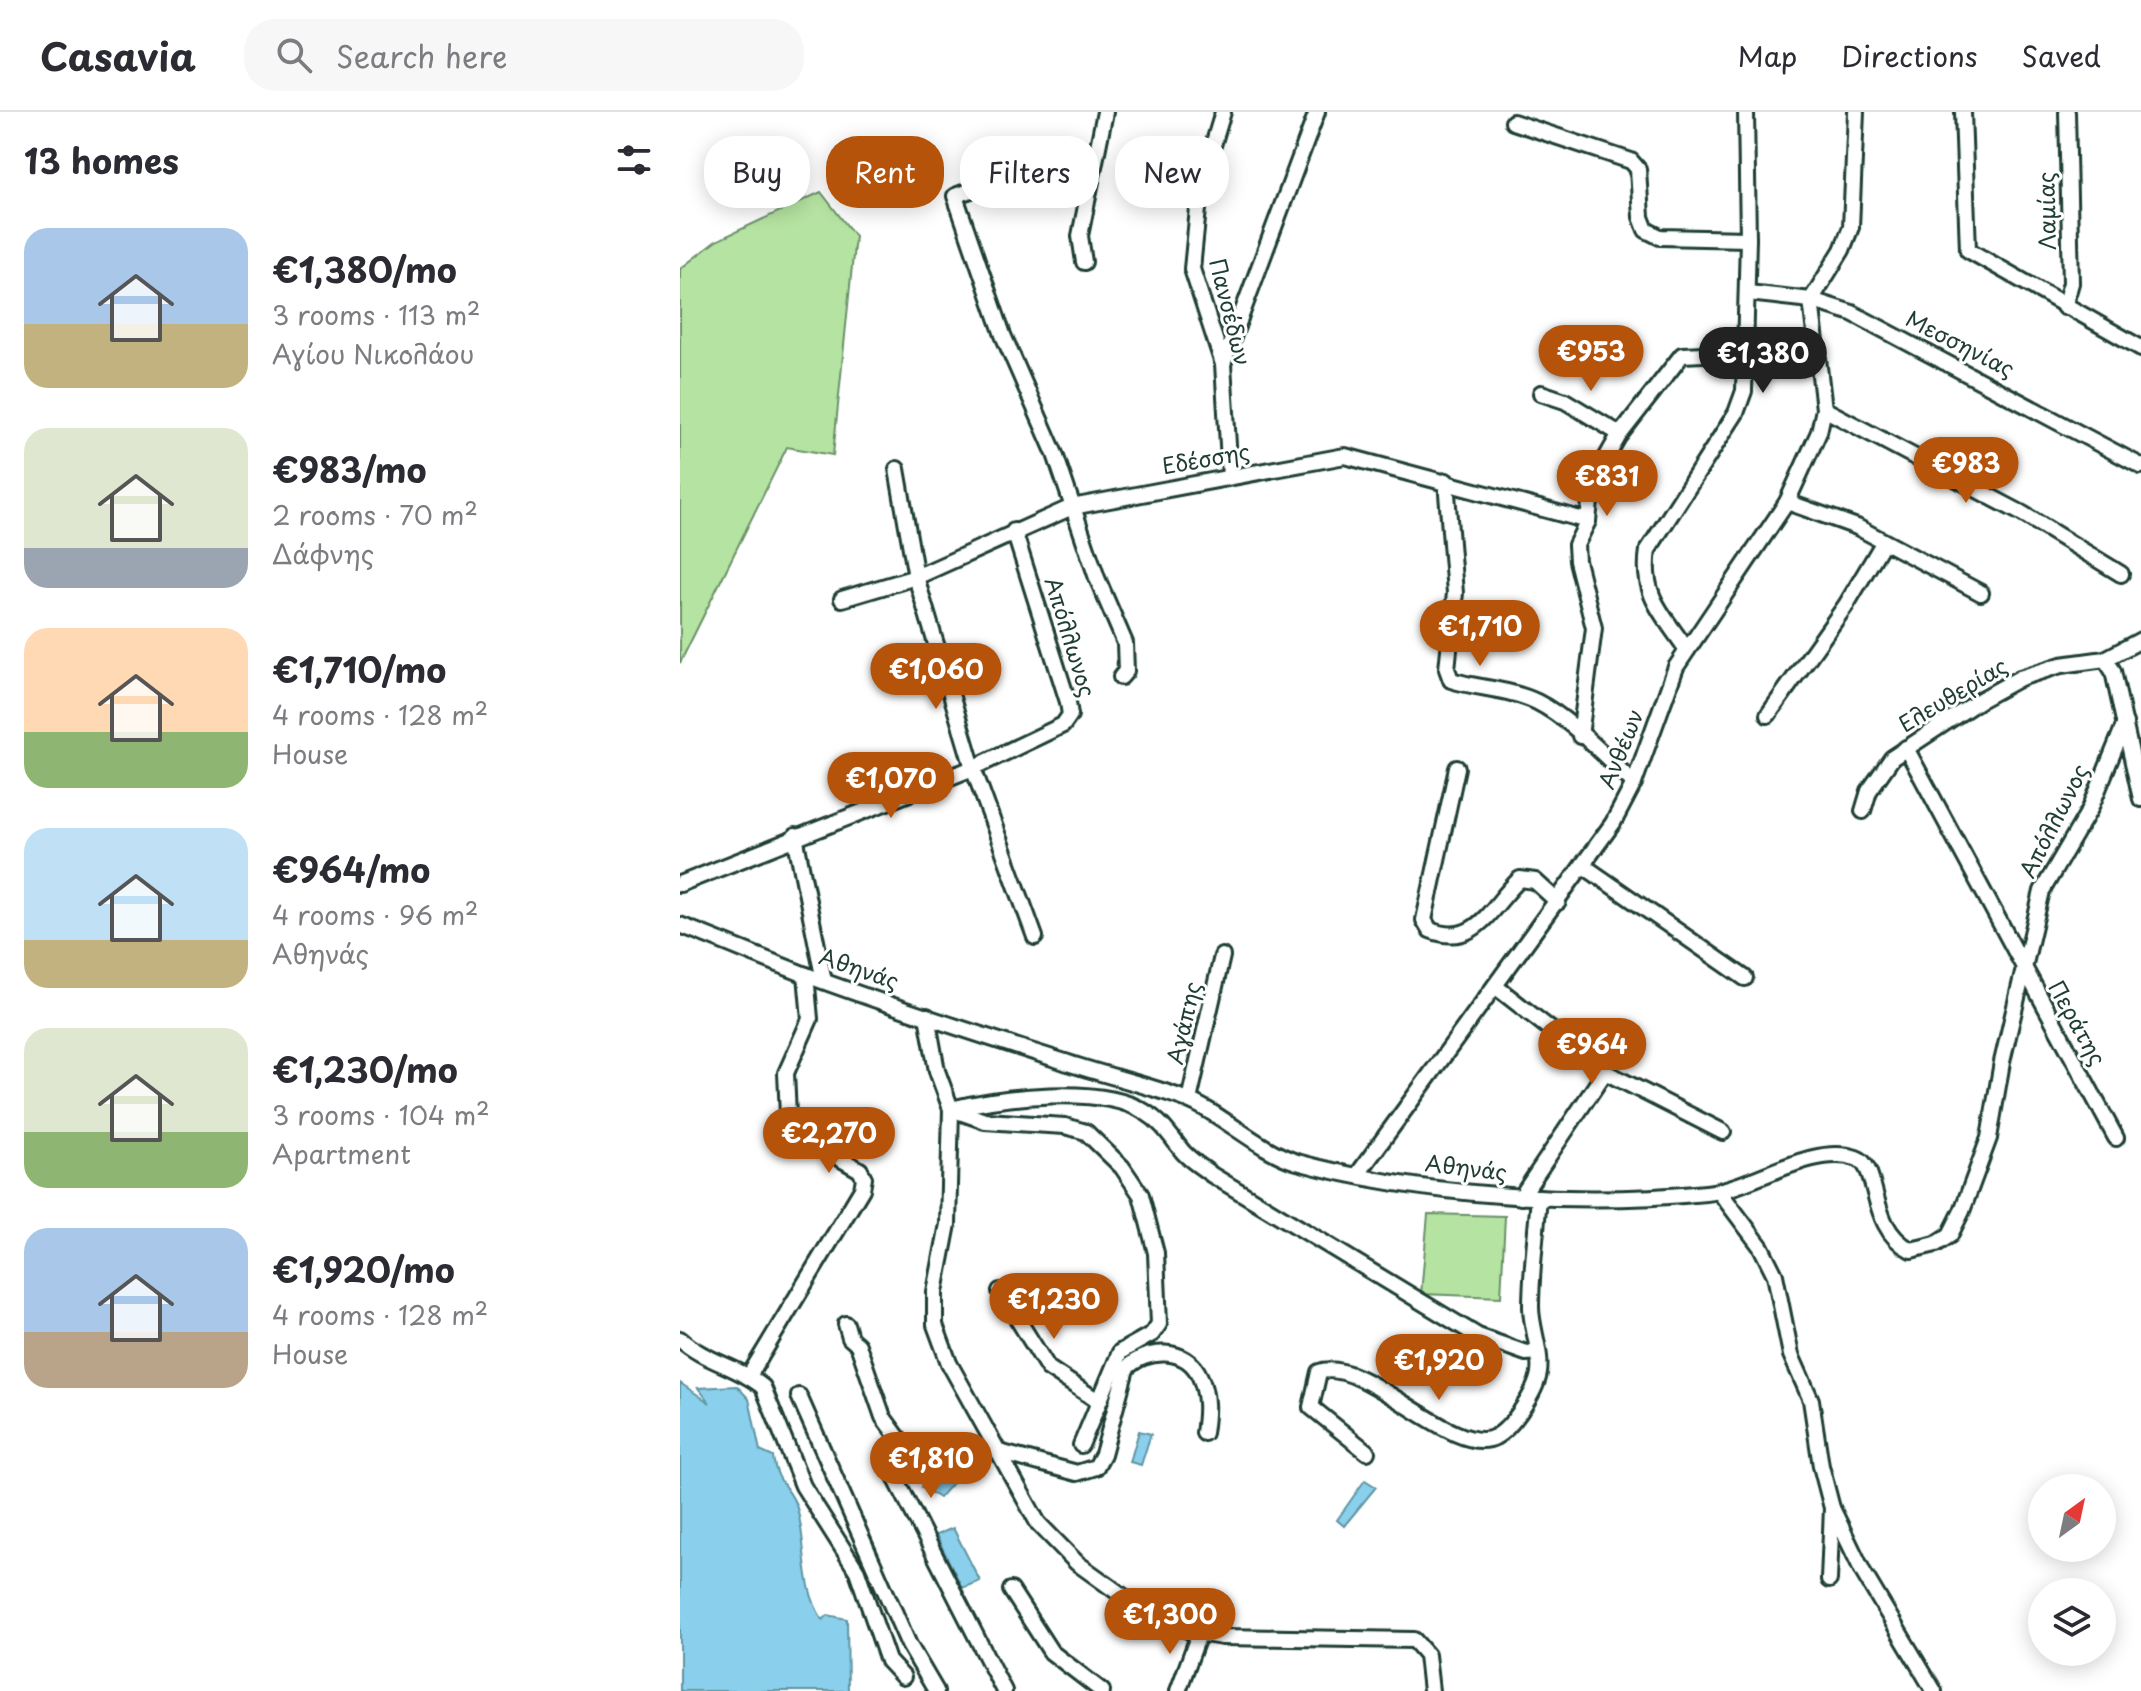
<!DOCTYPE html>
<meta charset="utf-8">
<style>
:root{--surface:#fff;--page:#f7f7f7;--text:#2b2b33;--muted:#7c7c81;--line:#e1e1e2;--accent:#b45309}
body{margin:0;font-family:"Playpen Sans",sans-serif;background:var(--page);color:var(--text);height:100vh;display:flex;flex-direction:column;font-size:30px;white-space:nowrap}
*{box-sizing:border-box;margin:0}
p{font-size:26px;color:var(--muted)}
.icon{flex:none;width:44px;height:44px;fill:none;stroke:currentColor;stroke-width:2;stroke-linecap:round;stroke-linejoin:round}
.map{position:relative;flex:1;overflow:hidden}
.sheet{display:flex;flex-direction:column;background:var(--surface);width:680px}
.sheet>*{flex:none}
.top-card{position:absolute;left:24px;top:24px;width:760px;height:72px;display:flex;gap:16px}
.needle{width:52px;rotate:33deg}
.fabs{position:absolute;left:1348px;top:1362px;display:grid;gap:16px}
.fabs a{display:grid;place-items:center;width:88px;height:88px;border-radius:50%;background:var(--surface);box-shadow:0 4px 20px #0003;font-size:40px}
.price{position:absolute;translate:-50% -68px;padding:0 18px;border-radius:28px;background:var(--accent);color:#fff;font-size:26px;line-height:52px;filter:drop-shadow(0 2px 4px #0008)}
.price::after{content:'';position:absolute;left:50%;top:48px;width:24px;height:18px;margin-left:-12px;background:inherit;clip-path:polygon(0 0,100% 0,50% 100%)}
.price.active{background:#222;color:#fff}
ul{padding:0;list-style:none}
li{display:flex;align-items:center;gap:24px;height:200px;padding:0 24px}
li span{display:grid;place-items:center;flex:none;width:224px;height:160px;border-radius:24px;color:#555}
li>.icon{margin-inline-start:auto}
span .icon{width:96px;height:96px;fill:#fffc;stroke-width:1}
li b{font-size:34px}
h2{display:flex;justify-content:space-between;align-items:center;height:96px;padding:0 24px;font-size:34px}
.pill{padding:0 28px;border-radius:32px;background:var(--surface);box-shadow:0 4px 20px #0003;font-size:28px;line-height:72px}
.pill.active{background:var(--accent);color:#fff}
header{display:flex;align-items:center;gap:48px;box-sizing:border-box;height:112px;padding:0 40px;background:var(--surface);border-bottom:2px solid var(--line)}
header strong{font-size:38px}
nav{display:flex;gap:44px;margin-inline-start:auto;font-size:28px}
.search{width:560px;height:72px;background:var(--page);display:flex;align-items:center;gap:20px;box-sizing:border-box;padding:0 28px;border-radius:32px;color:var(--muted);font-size:30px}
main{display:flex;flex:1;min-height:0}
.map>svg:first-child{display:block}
</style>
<header>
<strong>Casavia</strong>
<div class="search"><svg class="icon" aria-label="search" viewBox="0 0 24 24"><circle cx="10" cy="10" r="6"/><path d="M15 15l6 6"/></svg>Search here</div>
<nav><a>Map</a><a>Directions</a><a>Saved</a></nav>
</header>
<main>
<section class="sheet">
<h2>13 homes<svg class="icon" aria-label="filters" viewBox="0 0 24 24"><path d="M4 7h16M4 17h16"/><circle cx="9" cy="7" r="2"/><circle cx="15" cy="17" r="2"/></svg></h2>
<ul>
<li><span style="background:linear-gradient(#a9c7e8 60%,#c2b280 0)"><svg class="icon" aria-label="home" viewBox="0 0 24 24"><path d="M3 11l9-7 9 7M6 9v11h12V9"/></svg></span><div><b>€1,380/mo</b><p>3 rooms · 113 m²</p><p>Αγίου Νικολάου</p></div></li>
<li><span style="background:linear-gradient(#dfe7d0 75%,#9aa5b1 0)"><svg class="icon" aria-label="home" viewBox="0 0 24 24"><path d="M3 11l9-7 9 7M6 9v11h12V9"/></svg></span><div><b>€983/mo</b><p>2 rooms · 70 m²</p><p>Δάφνης</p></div></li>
<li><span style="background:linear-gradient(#ffd9b3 65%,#8fb573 0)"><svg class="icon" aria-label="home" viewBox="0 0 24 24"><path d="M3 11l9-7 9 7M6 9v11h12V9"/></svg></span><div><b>€1,710/mo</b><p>4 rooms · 128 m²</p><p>House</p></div></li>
<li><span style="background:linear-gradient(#bfe0f5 70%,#c2b280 0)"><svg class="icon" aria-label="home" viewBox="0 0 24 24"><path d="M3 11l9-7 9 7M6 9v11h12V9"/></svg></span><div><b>€964/mo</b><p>4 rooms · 96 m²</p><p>Αθηνάς</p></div></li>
<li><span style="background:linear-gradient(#dfe7d0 65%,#8fb573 0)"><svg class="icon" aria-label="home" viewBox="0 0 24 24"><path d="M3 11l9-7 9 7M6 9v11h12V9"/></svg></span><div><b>€1,230/mo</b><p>3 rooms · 104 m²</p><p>Apartment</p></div></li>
<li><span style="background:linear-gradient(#a9c7e8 65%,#b9a48a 0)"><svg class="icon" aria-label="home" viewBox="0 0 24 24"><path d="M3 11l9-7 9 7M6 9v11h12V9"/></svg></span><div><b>€1,920/mo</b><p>4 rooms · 128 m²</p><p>House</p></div></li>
</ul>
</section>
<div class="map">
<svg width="1461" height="1579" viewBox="0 0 1461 1579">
<rect width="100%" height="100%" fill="#fff"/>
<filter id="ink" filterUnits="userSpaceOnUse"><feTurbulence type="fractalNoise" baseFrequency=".0125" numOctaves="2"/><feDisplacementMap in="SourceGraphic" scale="16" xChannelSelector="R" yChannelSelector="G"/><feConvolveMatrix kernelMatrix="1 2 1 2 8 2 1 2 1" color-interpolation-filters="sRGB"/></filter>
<g filter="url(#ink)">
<g fill="#b5e3a1" stroke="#6a906a" stroke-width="2">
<polygon points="141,80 175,124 153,343 107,335 0,551 0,157 36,129"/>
<polygon points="748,1102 825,1104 821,1185 741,1182"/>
</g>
<g fill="#8acfec" stroke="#5f95a2" stroke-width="2">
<path d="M 0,1271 L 30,1291 L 18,1276 L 57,1274 L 69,1287 L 80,1339 L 93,1345 C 97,1373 111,1376 117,1396 C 127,1431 121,1477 143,1508 L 148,1503 L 167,1507 L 168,1579 L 0,1579 Z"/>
<polygon points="459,1319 471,1322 461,1353 450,1350"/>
<polygon points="266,1342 280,1352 273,1370 259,1386 242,1375 257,1346"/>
<polygon points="685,1368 696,1375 664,1414 657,1408"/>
<polygon points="273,1416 300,1469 282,1476 256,1423"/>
</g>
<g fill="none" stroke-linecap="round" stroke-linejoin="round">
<g stroke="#1f3d34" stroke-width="20">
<g id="street">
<polyline points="543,0 520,77 512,157 543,252 550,365"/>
<polyline points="1283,0 1288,138 1461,236"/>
<polyline points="833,10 951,49 958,57 961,105 966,118 980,125 1068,127"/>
<path d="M 409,78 C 354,64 328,63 275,84 L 323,223 L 375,342 L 417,466 L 445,531 L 446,559 L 441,565"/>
<polyline points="404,150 400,124 425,0"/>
<polyline points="1068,181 1131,188 1172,201 1461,354"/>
<polyline points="1384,195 1391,171 1387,0"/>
<polyline points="543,252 637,0"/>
<polyline points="861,281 885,289 940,322"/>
<polyline points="1144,297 1343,402 1441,462"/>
<polyline points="217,357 236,465 293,656 355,825"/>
<path d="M 766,369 L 775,481 L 767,557 L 771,568 C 800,577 830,577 857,590 C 891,607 926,646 954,671"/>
<polyline points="1107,390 1177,415 1301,481"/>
<polyline points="162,487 236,465 392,395 665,344 908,409"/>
<path d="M 1007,538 C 983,502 961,484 968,438 L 1056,301 L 1064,279 L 1068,127 L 1066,0"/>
<polyline points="1425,547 1433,559 1461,687"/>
<polyline points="1088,603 1166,493 1203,431"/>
<polyline points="900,624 914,516 897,449 896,433 908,409 912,371 938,325 1002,243 1066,240"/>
<polyline points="1226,636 1436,1026"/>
<path d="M 777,656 L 744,808 L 750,818 C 797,837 811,793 840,767 L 855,769 L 878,790"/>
<polyline points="1183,699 1189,679 1212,646 1300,588 1340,566 1381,553 1425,547 1461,528"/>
<polyline points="115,724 144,869"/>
<polyline points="905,755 1065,866"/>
<polyline points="0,772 293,656 383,613 390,603 388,590 334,419"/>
<path d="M 0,813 C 42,829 84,847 126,863 C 210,894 297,922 382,949 C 423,963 465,972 505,987 C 539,999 579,1039 617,1050 C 742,1084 897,1094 1026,1081 C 1071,1077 1131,1031 1176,1046 C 1201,1054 1187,1116 1231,1138 L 1256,1132 L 1270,1123 L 1282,1099 L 1309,1026 L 1322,950 L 1362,779 L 1410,697 L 1445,611"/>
<polyline points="815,874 925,960 1043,1020"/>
<polyline points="247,904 257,959 271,997 305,1009 385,1014 406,1020 442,1055 461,1083 476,1141 479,1212 472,1222 440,1240 401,1333"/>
<polyline points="509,988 542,844"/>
<polyline points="678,1062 933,711 954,671 996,555 1107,390 1139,320 1144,297 1131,188 1162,138 1171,115 1176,0"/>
<polyline points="1039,1079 1081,1135 1095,1163 1111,1243 1131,1288 1141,1354 1152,1396 1183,1460 1254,1579"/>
<polyline points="841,1085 925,960"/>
<polyline points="320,1179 368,1256 418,1289"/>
<polyline points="166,1212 170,1226 178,1233 203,1305 225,1335 225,1343 214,1362 219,1373 324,1579"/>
<path d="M 0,1227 C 25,1250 58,1254 83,1275 L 123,1374 L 177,1459 L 208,1549 L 223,1565"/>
<polyline points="69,1264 182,1077 184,1066 180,1058 128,1028 108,1003 106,961 130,907 126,863"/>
<polyline points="119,1284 229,1533 256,1579"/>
<path d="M 319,1340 L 397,1361 L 416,1355 L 423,1342 L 446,1257 C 465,1236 507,1234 520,1265 C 528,1284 527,1301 524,1321"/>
<path d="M 687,1340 L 631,1295 L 639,1260 C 684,1243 774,1347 815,1325 C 831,1317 856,1280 859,1261 C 862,1240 851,1216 851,1195 C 851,1159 856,1122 859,1085"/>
<polyline points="1149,1468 1152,1396"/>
<polyline points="331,1478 371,1540 422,1579"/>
<polyline points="498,1579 519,1522"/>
<path d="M 751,1579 L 747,1543 L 734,1528 L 542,1525 L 512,1520 L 491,1510 L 447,1487 L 397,1451 L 358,1411 L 269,1251 L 255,1213 L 255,1180 L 268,1112 L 271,997 C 321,985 421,972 465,1000 C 482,1010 491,1025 503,1040 C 511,1049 523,1056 532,1063 L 798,1224 L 846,1241 L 857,1240"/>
</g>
</g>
<use href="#street" stroke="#fff" stroke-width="14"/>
</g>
</g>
<g text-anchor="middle" stroke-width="6" stroke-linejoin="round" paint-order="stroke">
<g font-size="22" fill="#1f3d34" stroke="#fff">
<text transform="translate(1367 99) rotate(-91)" y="8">Λαμίας</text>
<text transform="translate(550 200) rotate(76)" y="8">Πανσέδων</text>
<text transform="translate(1280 232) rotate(27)" y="8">Μεσσηνίας</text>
<text transform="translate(526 347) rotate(-10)" y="8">Εδέσσης</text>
<text transform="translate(390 525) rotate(73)" y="8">Απόλλωνος</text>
<text transform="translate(1273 583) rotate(-31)" y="8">Ελευθερίας</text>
<text transform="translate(941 637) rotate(-68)" y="8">Ανθέων</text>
<text transform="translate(1374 709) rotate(-63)" y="8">Απόλλωνος</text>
<text transform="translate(179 857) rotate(19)" y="8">Αθηνάς</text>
<text transform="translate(504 911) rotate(-77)" y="8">Αγάπης</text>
<text transform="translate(1397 911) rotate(61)" y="8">Περάτης</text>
<text transform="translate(786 1056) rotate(7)" y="8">Αθηνάς</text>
</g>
</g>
</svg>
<div class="fabs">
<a><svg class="needle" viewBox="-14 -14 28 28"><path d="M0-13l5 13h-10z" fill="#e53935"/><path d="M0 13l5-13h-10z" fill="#7c7c81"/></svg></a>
<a><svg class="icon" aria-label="layers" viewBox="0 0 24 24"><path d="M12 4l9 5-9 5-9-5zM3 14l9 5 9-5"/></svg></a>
</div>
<b class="price" style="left:911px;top:281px">€953</b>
<b class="price active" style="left:1083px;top:283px">€1,380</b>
<b class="price" style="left:1286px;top:393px">€983</b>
<b class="price" style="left:927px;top:406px">€831</b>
<b class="price" style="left:800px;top:556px">€1,710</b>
<b class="price" style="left:256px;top:599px">€1,060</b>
<b class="price" style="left:211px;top:708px">€1,070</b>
<b class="price" style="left:912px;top:974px">€964</b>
<b class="price" style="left:149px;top:1063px">€2,270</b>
<b class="price" style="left:374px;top:1229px">€1,230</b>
<b class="price" style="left:759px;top:1290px">€1,920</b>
<b class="price" style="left:251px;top:1388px">€1,810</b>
<b class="price" style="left:490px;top:1544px">€1,300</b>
<div class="top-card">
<a class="pill">Buy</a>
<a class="pill active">Rent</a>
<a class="pill">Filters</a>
<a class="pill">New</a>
</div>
</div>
</main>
